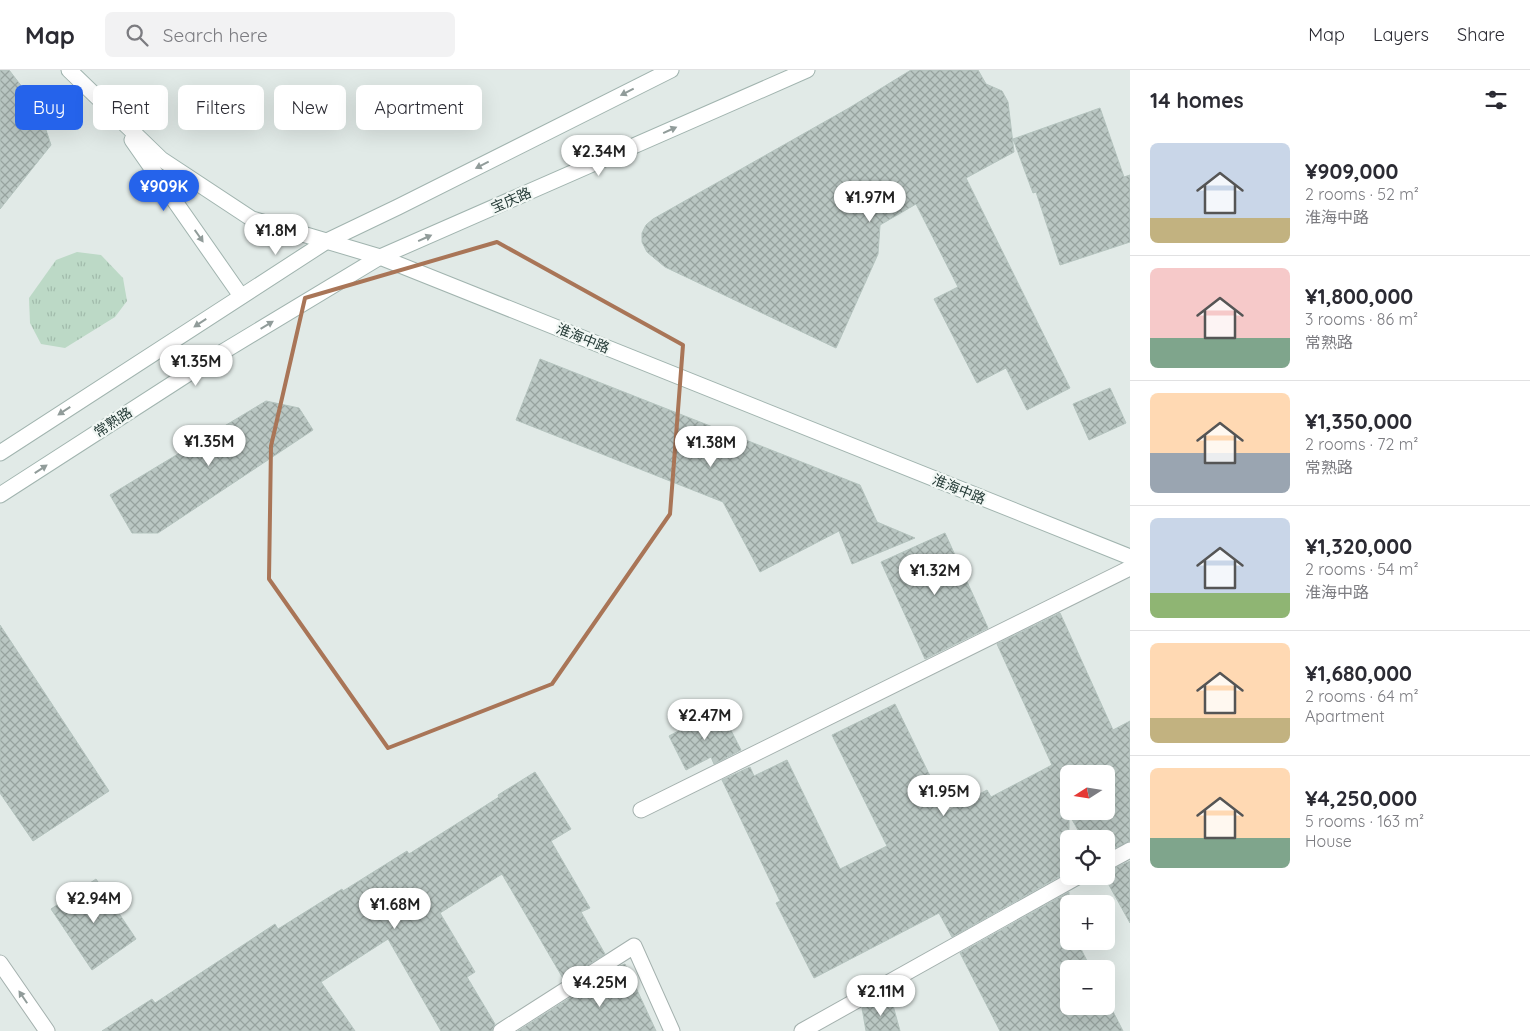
<!DOCTYPE html>
<meta charset="utf-8">
<style>
:root{--surface:#fff;--page:#f2f2f3;--text:#2b2b33;--muted:#7c7c81;--line:#e1e1e2;--accent:#2563eb}
body{margin:0;font-family:Quicksand,"Noto Sans SC",sans-serif;background:var(--page);color:var(--text);height:100vh;display:flex;flex-direction:column;font-size:19px;white-space:nowrap}
*{box-sizing:border-box;margin:0}
p{font-size:16px;color:var(--muted)}
.icon{flex:none;width:28px;height:28px;fill:none;stroke:currentColor;stroke-width:2;stroke-linecap:round;stroke-linejoin:round}
.map{position:relative;flex:1;overflow:hidden}
.details{display:flex;flex-direction:column;background:var(--surface);width:400px}
.details>*{flex:none}
.guide{position:absolute;left:15px;top:15px;width:475px;height:45px;display:flex;gap:10px}
.needle{width:32px;rotate:258deg}
.buttons{position:absolute;left:1060px;top:695px;display:grid;gap:10px}
.buttons a{display:grid;place-items:center;width:55px;height:55px;border-radius:8px;background:var(--surface);box-shadow:0 5px 20px #0002;font-size:25px}
.price{position:absolute;translate:-50% -42px;padding:0 11px;border-radius:18px;background:#fff;color:#222;font-size:16px;line-height:32px;filter:drop-shadow(0 1px 2px #0008)}
.price::after{content:'';position:absolute;left:50%;top:30px;width:15px;height:11px;margin-left:-8px;background:inherit;clip-path:polygon(0 0,100% 0,50% 100%)}
.price.active{background:var(--accent);color:#fff}
ul{padding:0;list-style:none}
li{display:flex;align-items:center;gap:15px;height:125px;padding:0 20px}
li+li{border-top:1px solid var(--line)}
li span{display:grid;place-items:center;flex:none;width:140px;height:100px;border-radius:8px;color:#555}
li>.icon{margin-inline-start:auto}
span .icon{width:60px;height:60px;fill:#fffc;stroke-width:1}
li b{font-size:21px}
h2{display:flex;justify-content:space-between;align-items:center;height:60px;padding:0 20px;font-size:21px}
.tag{padding:0 18px;border-radius:8px;background:var(--surface);box-shadow:0 5px 20px #0002;font-size:18px;line-height:45px}
.tag.active{background:var(--accent);color:#fff}
header{display:flex;align-items:center;gap:30px;box-sizing:border-box;height:70px;padding:0 25px;background:var(--surface);border-bottom:1px solid var(--line)}
header strong{font-size:24px}
nav{display:flex;gap:28px;margin-inline-start:auto;font-size:18px}
.search{width:350px;height:45px;background:var(--page);display:flex;align-items:center;gap:12px;box-sizing:border-box;padding:0 18px;border-radius:8px;color:var(--muted);font-size:19px}
main{display:flex;flex:1;min-height:0}
.map>svg:first-child{display:block}
</style>
<header>
<strong>Map</strong>
<div class="search"><svg class="icon" aria-label="search" viewBox="0 0 24 24"><circle cx="10" cy="10" r="6"/><path d="M15 15l6 6"/></svg>Search here</div>
<nav><a>Map</a><a>Layers</a><a>Share</a></nav>
</header>
<main>
<div class="map">
<svg width="1130" height="961" viewBox="0 0 1130 961">
<defs>
<pattern id="park-tufts" width="24" height="20" patternUnits="userSpaceOnUse" patternTransform="scale(1.25)"><rect width="24" height="20" fill="#bcd9c6"/><path d="M3 7l-1-3M5 7V3M7 7l1-3M15 17l-1-3M17 17v-4M19 17l1-3" fill="none" stroke="#a1bbab"/></pattern>
<pattern id="building-cross-hatch" width="8" height="8" patternUnits="userSpaceOnUse" patternTransform="scale(1.25)"><rect width="8" height="8" fill="#bac7c3"/><path d="M0 0l8 8M0 8l8-8" fill="none" stroke="#97a39f"/></pattern>
</defs>
<rect width="100%" height="100%" fill="#e1eae7"/>
<polygon fill="url(#park-tufts)" points="77,182 101,185 123,208 127,231 115,247 65,278 41,274 30,253 29,228 56,190"/>
<g fill="url(#building-cross-hatch)" stroke="#b4c3be" fill-rule="evenodd">
<polygon points="0,0 9,0 39,39 51,75 0,139"/>
<polygon points="911,0 978,0 986,14 1002,21 1008,32 1014,82 966,108 1070,318 1027,340 1006,298 977,313 934,229 958,217 916,134 880,155 878,184 836,278 665,197 647,182 642,172 642,163 646,155 653,149 849,38"/>
<polygon points="1100,38 1124,107 1130,105 1130,172 1060,195 1036,122 1033,123 1013,69"/>
<polygon points="540,289 860,415 877,452 915,468 852,494 839,461 760,502 723,432 516,350"/>
<polygon points="1110,318 1126,353 1089,370 1073,334"/>
<polygon points="266,331 299,338 313,360 158,463 132,463 110,425"/>
<polygon points="945,463 988,558 925,589 881,492"/>
<path d="M 1060,543 L 1113,660 L 1130,651 L 1130,771 L 1106,782 L 1106,769 L 1083,769 L 1069,744 L 1069,801 L 952,867 L 939,843 L 814,908 L 776,833 L 780,831 L 722,710 L 750,697 L 754,706 L 787,690 L 840,799 L 887,776 L 832,665 L 895,634 L 947,741 L 987,720 L 991,727 L 1052,695 L 997,574 ZM 1069,704 L 1106,704 L 1106,741 L 1069,741 Z"/>
<polygon points="0,555 109,721 33,771 0,723"/>
<polygon points="720,639 741,680 714,694 711,687 686,700 669,666"/>
<polygon points="535,702 571,759 551,771 590,838 581,842 605,884 564,910 502,804 440,843 475,902 467,907 495,954 492,961 441,961 388,869 321,912 355,961 102,961 152,929 155,933 275,854 278,859 342,819 343,821 407,781 409,784 499,727 498,725"/>
<polygon points="1130,791 1130,853 1104,806 1106,806 1106,802"/>
<polygon points="96,809 136,869 92,900 51,839"/>
<polygon points="1069,822 1069,871 1077,871 1091,899 1069,899 1069,936 1106,936 1106,928 1123,961 1000,961 960,883"/>
<polygon points="625,894 656,961 518,961 620,896"/>
<polygon points="891,928 900,961 866,961 862,938 869,934"/>
</g>
<g fill="none" stroke-linecap="round" stroke-linejoin="round">
<g stroke="#a4b1ae" stroke-width="17">
<polyline id="lane" points="641,740 1130,498"/>
</g>
<g stroke="#a4b1ae" stroke-width="17">
<g id="street">
<polyline points="1106,793 1130,780"/>
<polyline points="0,893 47,961"/>
<polyline points="501,961 634,876 672,961"/>
<polyline points="802,961 1079,806"/>
</g>
</g>
<g stroke="#a1b4af" stroke-width="17">
<g id="secondary">
<polyline points="69,0 161,89 252,149 380,187 1130,487"/>
<polyline points="132,70 241,226"/>
<polyline points="0,383 327,171 398,137 671,0"/>
<polyline points="0,425 211,289 380,187 807,0"/>
</g>
</g>
<use href="#lane" stroke="#fff" stroke-width="15"/>
<use href="#street" stroke="#fff" stroke-width="15"/>
<use href="#secondary" stroke="#fff" stroke-width="15"/>
</g>
<defs><path id="oneway-solid" d="M-6-.8H1V-3.2L6.5 0L1 3.2V.8H-6Z" transform="scale(1.25)"/></defs>
<g fill="#919c9a">
<use href="#oneway-solid" transform="translate(627 22) rotate(153)"/>
<use href="#oneway-solid" transform="translate(670 60) rotate(-24)"/>
<use href="#oneway-solid" transform="translate(482 95) rotate(153)"/>
<use href="#oneway-solid" transform="translate(199 166) rotate(55)"/>
<use href="#oneway-solid" transform="translate(425 168) rotate(-24)"/>
<use href="#oneway-solid" transform="translate(200 253) rotate(147)"/>
<use href="#oneway-solid" transform="translate(267 255) rotate(-31)"/>
<use href="#oneway-solid" transform="translate(64 341) rotate(147)"/>
<use href="#oneway-solid" transform="translate(41 399) rotate(-33)"/>
<use href="#oneway-solid" transform="translate(23 927) rotate(-124)"/>
</g>
<path fill="none" stroke="#a97557" stroke-width="4" stroke-linejoin="round" d="M 497,172 L 683,275 L 670,444 L 552,614 L 388,678 L 269,509 L 271,376 L 305,228 Z"/>
<g text-anchor="middle" stroke-width="4.5" stroke-linejoin="round" paint-order="stroke">
<g font-size="14" fill="#233935" stroke="#f1f7f4">
<text transform="translate(511 130) rotate(-24)" y="5">宝庆路</text>
<text transform="translate(583 268) rotate(22)" y="5">淮海中路</text>
<text transform="translate(113 352) rotate(-33)" y="5">常熟路</text>
<text transform="translate(959 419) rotate(22)" y="5">淮海中路</text>
</g>
</g>
</svg>
<div class="buttons">
<a><svg class="needle" viewBox="-14 -14 28 28"><path d="M0-13l5 13h-10z" fill="#e53935"/><path d="M0 13l5-13h-10z" fill="#7c7c81"/></svg></a>
<a><svg class="icon" aria-label="locate" viewBox="0 0 24 24"><circle cx="12" cy="12" r="6"/><path d="M12 2v4M12 18v4M2 12h4M18 12h4"/></svg></a>
<a>+</a>
<a>−</a>
</div>
<b class="price" style="left:599px;top:107px">¥2.34M</b>
<b class="price active" style="left:164px;top:142px">¥909K</b>
<b class="price" style="left:870px;top:153px">¥1.97M</b>
<b class="price" style="left:276px;top:186px">¥1.8M</b>
<b class="price" style="left:196px;top:317px">¥1.35M</b>
<b class="price" style="left:209px;top:397px">¥1.35M</b>
<b class="price" style="left:711px;top:398px">¥1.38M</b>
<b class="price" style="left:935px;top:526px">¥1.32M</b>
<b class="price" style="left:705px;top:671px">¥2.47M</b>
<b class="price" style="left:944px;top:747px">¥1.95M</b>
<b class="price" style="left:94px;top:854px">¥2.94M</b>
<b class="price" style="left:395px;top:860px">¥1.68M</b>
<b class="price" style="left:600px;top:938px">¥4.25M</b>
<b class="price" style="left:881px;top:947px">¥2.11M</b>
<div class="guide">
<a class="tag active">Buy</a>
<a class="tag">Rent</a>
<a class="tag">Filters</a>
<a class="tag">New</a>
<a class="tag">Apartment</a>
</div>
</div>
<section class="details">
<h2>14 homes<svg class="icon" aria-label="filters" viewBox="0 0 24 24"><path d="M4 7h16M4 17h16"/><circle cx="9" cy="7" r="2"/><circle cx="15" cy="17" r="2"/></svg></h2>
<ul>
<li><span style="background:linear-gradient(#c9d6e8 75%,#c2b280 0)"><svg class="icon" aria-label="home" viewBox="0 0 24 24"><path d="M3 11l9-7 9 7M6 9v11h12V9"/></svg></span><div><b>¥909,000</b><p>2 rooms · 52 m²</p><p>淮海中路</p></div></li>
<li><span style="background:linear-gradient(#f6c9c9 70%,#7fa58c 0)"><svg class="icon" aria-label="home" viewBox="0 0 24 24"><path d="M3 11l9-7 9 7M6 9v11h12V9"/></svg></span><div><b>¥1,800,000</b><p>3 rooms · 86 m²</p><p>常熟路</p></div></li>
<li><span style="background:linear-gradient(#ffd9b3 60%,#9aa5b1 0)"><svg class="icon" aria-label="home" viewBox="0 0 24 24"><path d="M3 11l9-7 9 7M6 9v11h12V9"/></svg></span><div><b>¥1,350,000</b><p>2 rooms · 72 m²</p><p>常熟路</p></div></li>
<li><span style="background:linear-gradient(#c9d6e8 75%,#8fb573 0)"><svg class="icon" aria-label="home" viewBox="0 0 24 24"><path d="M3 11l9-7 9 7M6 9v11h12V9"/></svg></span><div><b>¥1,320,000</b><p>2 rooms · 54 m²</p><p>淮海中路</p></div></li>
<li><span style="background:linear-gradient(#ffd9b3 75%,#c2b280 0)"><svg class="icon" aria-label="home" viewBox="0 0 24 24"><path d="M3 11l9-7 9 7M6 9v11h12V9"/></svg></span><div><b>¥1,680,000</b><p>2 rooms · 64 m²</p><p>Apartment</p></div></li>
<li><span style="background:linear-gradient(#ffd9b3 70%,#7fa58c 0)"><svg class="icon" aria-label="home" viewBox="0 0 24 24"><path d="M3 11l9-7 9 7M6 9v11h12V9"/></svg></span><div><b>¥4,250,000</b><p>5 rooms · 163 m²</p><p>House</p></div></li>
</ul>
</section>
</main>
